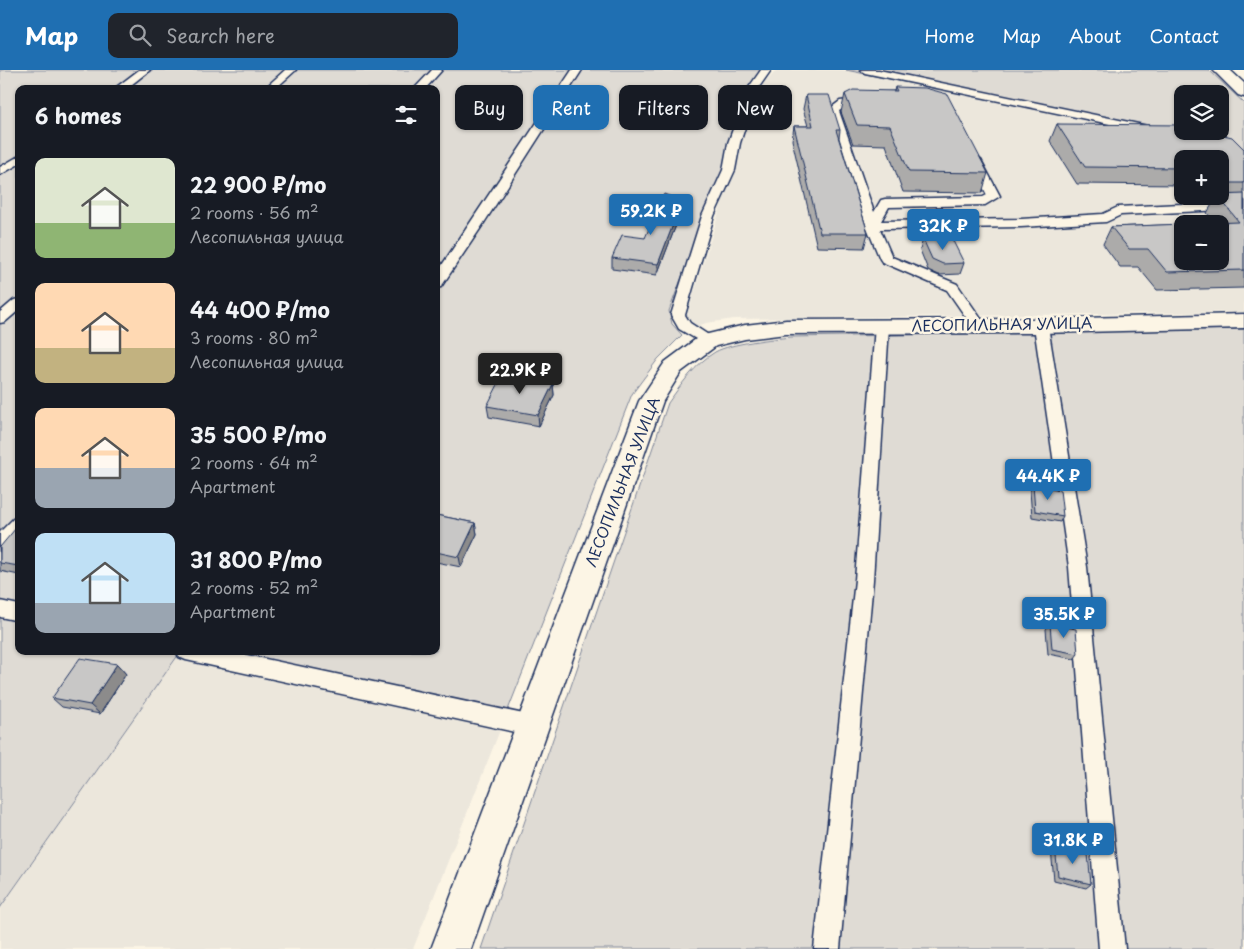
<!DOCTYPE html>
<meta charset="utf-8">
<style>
:root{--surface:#171b24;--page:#20242c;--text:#f1f3f6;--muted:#9ea1a6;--accent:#1f6fb2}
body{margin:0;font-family:"Playpen Sans",sans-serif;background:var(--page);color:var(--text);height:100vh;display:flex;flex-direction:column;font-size:19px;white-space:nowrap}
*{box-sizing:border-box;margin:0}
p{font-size:16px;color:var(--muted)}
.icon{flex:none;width:28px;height:28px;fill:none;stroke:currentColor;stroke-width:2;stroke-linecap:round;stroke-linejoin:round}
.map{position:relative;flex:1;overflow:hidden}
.drawer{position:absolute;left:15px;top:15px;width:425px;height:570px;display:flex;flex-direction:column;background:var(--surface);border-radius:10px;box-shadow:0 1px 4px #0004}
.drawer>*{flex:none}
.top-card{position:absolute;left:455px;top:15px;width:475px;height:45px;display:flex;gap:10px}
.tools{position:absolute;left:1174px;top:15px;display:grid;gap:10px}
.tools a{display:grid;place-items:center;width:55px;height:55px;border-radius:10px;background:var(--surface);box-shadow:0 1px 4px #0004;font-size:25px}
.price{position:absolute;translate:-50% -42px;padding:0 11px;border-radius:5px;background:var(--accent);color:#fff;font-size:16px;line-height:32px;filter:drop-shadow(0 1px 2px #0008)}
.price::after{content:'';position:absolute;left:50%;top:30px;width:15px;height:11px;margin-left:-8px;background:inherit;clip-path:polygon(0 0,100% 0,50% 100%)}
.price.on{background:#222;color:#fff}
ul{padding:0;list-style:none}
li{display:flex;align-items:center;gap:15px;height:125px;padding:0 20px}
li span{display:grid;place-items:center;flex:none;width:140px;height:100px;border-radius:10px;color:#555}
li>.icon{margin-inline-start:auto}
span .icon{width:60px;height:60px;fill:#fffc;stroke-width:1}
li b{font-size:21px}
h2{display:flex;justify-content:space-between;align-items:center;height:60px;padding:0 20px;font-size:21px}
.pill{padding:0 18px;border-radius:10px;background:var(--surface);box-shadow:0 1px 4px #0004;font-size:18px;line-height:45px}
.pill.on{background:var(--accent);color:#fff}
header{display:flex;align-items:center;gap:30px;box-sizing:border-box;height:70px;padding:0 25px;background:var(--accent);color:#fff}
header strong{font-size:24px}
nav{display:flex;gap:28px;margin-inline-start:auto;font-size:18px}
.search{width:350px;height:45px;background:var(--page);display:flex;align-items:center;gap:12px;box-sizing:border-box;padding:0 18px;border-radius:10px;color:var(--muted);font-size:19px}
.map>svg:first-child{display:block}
</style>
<header>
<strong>Map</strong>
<div class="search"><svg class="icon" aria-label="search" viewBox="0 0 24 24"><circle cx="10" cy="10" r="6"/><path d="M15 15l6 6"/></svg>Search here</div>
<nav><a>Home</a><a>Map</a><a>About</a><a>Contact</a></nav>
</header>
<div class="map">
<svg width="1244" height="879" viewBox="0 0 1244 879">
<rect width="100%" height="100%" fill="#fcf5e5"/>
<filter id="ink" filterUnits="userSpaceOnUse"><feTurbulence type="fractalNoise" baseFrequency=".02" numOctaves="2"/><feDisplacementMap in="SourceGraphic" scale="10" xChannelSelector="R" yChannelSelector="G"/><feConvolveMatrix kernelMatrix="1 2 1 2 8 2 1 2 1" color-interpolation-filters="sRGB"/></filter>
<g filter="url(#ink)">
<g fill="#ece7dc" fill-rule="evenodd">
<path d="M 776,0 L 846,0 L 1244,82 L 1244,242 L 734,249 L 706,253 L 695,257 L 686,248 L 757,20 ZM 1182,89 L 1220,89 L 1220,126 L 1182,126 ZM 1182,154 L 1220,154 L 1220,191 L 1182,191 Z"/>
<polygon points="181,581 506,645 413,879 0,879 0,838"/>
</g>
<g fill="#dfdbd4" stroke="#7d8599" fill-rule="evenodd">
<polygon points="0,0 760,0 669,241 672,254 682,265 658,289 632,324 506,645 229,581 436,581 436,19 19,19 19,581 181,581 0,838"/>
<path d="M 846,0 L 1209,0 L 1244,33 L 1244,82 ZM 1182,24 L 1220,24 L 1220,61 L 1182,61 Z"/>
<path d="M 1244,259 L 1244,879 L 481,879 L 668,333 C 681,315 695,294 715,282 C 731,273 772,269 791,267 Z"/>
</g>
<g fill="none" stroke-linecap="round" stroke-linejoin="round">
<g stroke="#1b2f5e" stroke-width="3">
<g id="lane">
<polygon points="139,0 150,0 126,19 114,19"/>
<polygon points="285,0 296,0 275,19 264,19"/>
<polygon points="432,0 442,0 425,19 414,19"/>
<polygon points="572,0 582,0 482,156 441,217 436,218 436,204"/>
<polygon points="761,0 771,0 757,20 740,73 735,100 714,146 685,245 690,253 713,268 715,271 713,274 708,276 679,259 671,245 702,146 723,100 728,73 747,20"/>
<polygon points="860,0 879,0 1153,57 1158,60 1153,63 865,3"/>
<polygon points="865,28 870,31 869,33 849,35 839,41 874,142 881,130 885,129 983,127 987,125 969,90 975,87 981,90 1000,126 985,135 889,137 881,151 1021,149 1103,144 1118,137 1244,131 1244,139 1121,145 1106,152 1021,157 880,159 892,187 957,214 986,256 984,259 974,259 947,220 882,192 880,189 866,155 828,40 840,31"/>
<polygon points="19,86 19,94 0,105 0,97"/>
<polygon points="19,229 19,240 5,252 0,253 0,242 14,230"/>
<polygon points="882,252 887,253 889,256 873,510 840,879 814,879 855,510 875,256 877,253"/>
<polygon points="1041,252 1046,253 1048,256 1087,497 1125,879 1099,879 1069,497 1034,256 1036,253"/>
<polygon points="19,447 19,466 6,479 0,481 0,462 13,449"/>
<polygon points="0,531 19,535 19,551 0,547"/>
<polygon points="176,581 228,581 533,646 541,649 544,656 541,663 533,666 186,590 179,587"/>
</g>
</g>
<g stroke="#1b2f5e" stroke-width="3">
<g id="street">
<polygon points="1213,0 1230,0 1244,13 1244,27 1238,25"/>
<polygon points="1244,244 1244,258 1041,263 786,264 745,269 716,276 681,302 663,331 471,879 431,879 639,331 665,292 700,266 745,255 786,250 1041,249"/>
</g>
</g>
<use href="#lane" fill="#fcf5e5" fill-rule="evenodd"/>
<use href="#street" fill="#fcf5e5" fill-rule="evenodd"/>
</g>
<g fill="#acabaa" stroke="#1b2f5e">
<polygon points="895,17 988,103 982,123 903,122 886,75 853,74 841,42 845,24 894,21"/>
<polygon points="806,25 840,60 839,68 868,163 864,178 817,177 792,70 794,56 808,56 803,39"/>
<polygon points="1057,54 1244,79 1244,218 1157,220 1138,197 1120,197 1103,174 1111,157 1215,153 1207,143 1214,131 1198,131 1194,126 1220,126 1220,89 1182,89 1182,115 1077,114 1050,71"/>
<polygon points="682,131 681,142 657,205 612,199 612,188 645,168"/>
<polygon points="923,169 964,193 960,204 939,205 928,200 920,180"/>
<polygon points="553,314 554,325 539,356 489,347 487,336"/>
<polygon points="1033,415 1063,446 1060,452 1032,447 1030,421"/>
<polygon points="436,445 475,453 477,464 461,497 436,492"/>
<polygon points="19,458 19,505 0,501 0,477"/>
<polygon points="1050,554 1078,584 1074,589 1048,584 1046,559"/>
<polygon points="117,594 126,604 100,644 62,637 52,628"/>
<polygon points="1055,776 1091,814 1086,818 1054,810 1051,780"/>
</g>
<g fill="#8c8b8b" stroke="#1b2f5e">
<polygon points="682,131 681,142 657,205 658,194"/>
<polygon points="553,314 554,325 539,356 538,345"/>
<polygon points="475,453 477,464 461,497 459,487"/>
<polygon points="117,594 126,604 100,644 90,635"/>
</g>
<g fill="#c8c7c6" stroke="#1b2f5e">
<polygon points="895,17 925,18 947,24 988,103 909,102 890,56 857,55 845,24 853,20 897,21"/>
<polygon points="806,25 829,25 840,60 836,60 868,163 820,163 794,56 813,56"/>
<polygon points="1057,54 1182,55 1182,61 1208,61 1232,67 1244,79 1244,113 1220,113 1220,89 1182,89 1182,98 1085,97"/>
<polygon points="664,124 682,131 658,194 612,188 622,165 645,168"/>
<polygon points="1244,124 1244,200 1167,202 1148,179 1129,179 1111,157 1182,154 1182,191 1220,191 1220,154 1187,154 1239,152 1218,126 1220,126 1220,125"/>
<polygon points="923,169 952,169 964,193 943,194 932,189"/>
<polygon points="503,305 553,314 538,345 487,336"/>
<polygon points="1033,415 1060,420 1063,446 1035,441"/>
<polygon points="436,445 475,453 459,487 436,482"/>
<polygon points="16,458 19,458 19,496 0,493 0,477"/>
<polygon points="1050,554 1076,559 1078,584 1052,579"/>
<polygon points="80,588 117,594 90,635 52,628"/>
<polygon points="1055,776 1088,784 1091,814 1058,806"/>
</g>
</g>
<g text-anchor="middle" stroke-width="5" stroke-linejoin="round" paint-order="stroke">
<g font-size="15" fill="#1b2f5e" stroke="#fcf5e5">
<text transform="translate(1002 255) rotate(-1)" y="5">ЛЕСОПИЛЬНАЯ УЛИЦА</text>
<text transform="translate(623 412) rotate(-69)" y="5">ЛЕСОПИЛЬНАЯ УЛИЦА</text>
</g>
</g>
</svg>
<div class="tools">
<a><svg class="icon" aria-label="layers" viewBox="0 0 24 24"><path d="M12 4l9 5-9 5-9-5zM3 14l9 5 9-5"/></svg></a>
<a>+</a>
<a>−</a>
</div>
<b class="price" style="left:651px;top:166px">59.2K ₽</b>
<b class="price" style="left:943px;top:181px">32K ₽</b>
<b class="price on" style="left:520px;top:325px">22.9K ₽</b>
<b class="price" style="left:1048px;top:431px">44.4K ₽</b>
<b class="price" style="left:1064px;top:569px">35.5K ₽</b>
<b class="price" style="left:1073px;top:795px">31.8K ₽</b>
<div class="top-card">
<a class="pill">Buy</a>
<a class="pill on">Rent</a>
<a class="pill">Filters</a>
<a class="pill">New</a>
</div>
<section class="drawer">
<h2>6 homes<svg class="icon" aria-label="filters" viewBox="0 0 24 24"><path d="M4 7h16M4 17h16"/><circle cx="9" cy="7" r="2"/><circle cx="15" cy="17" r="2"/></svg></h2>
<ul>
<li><span style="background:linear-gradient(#dfe7d0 65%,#8fb573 0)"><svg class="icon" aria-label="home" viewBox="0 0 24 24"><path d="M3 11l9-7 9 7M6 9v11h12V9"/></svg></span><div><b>22 900 ₽/mo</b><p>2 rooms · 56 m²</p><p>Лесопильная улица</p></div></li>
<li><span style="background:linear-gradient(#ffd9b3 65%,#c2b280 0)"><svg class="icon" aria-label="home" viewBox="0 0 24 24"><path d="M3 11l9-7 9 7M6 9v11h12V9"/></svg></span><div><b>44 400 ₽/mo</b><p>3 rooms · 80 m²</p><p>Лесопильная улица</p></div></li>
<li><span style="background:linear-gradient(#ffd9b3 60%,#9aa5b1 0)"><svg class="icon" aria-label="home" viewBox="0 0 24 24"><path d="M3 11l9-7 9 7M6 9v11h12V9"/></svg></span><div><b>35 500 ₽/mo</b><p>2 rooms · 64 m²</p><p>Apartment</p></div></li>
<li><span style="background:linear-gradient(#bfe0f5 70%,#9aa5b1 0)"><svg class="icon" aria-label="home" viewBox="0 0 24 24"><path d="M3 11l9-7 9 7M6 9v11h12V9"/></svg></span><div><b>31 800 ₽/mo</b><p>2 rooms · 52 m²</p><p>Apartment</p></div></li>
</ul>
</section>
</div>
